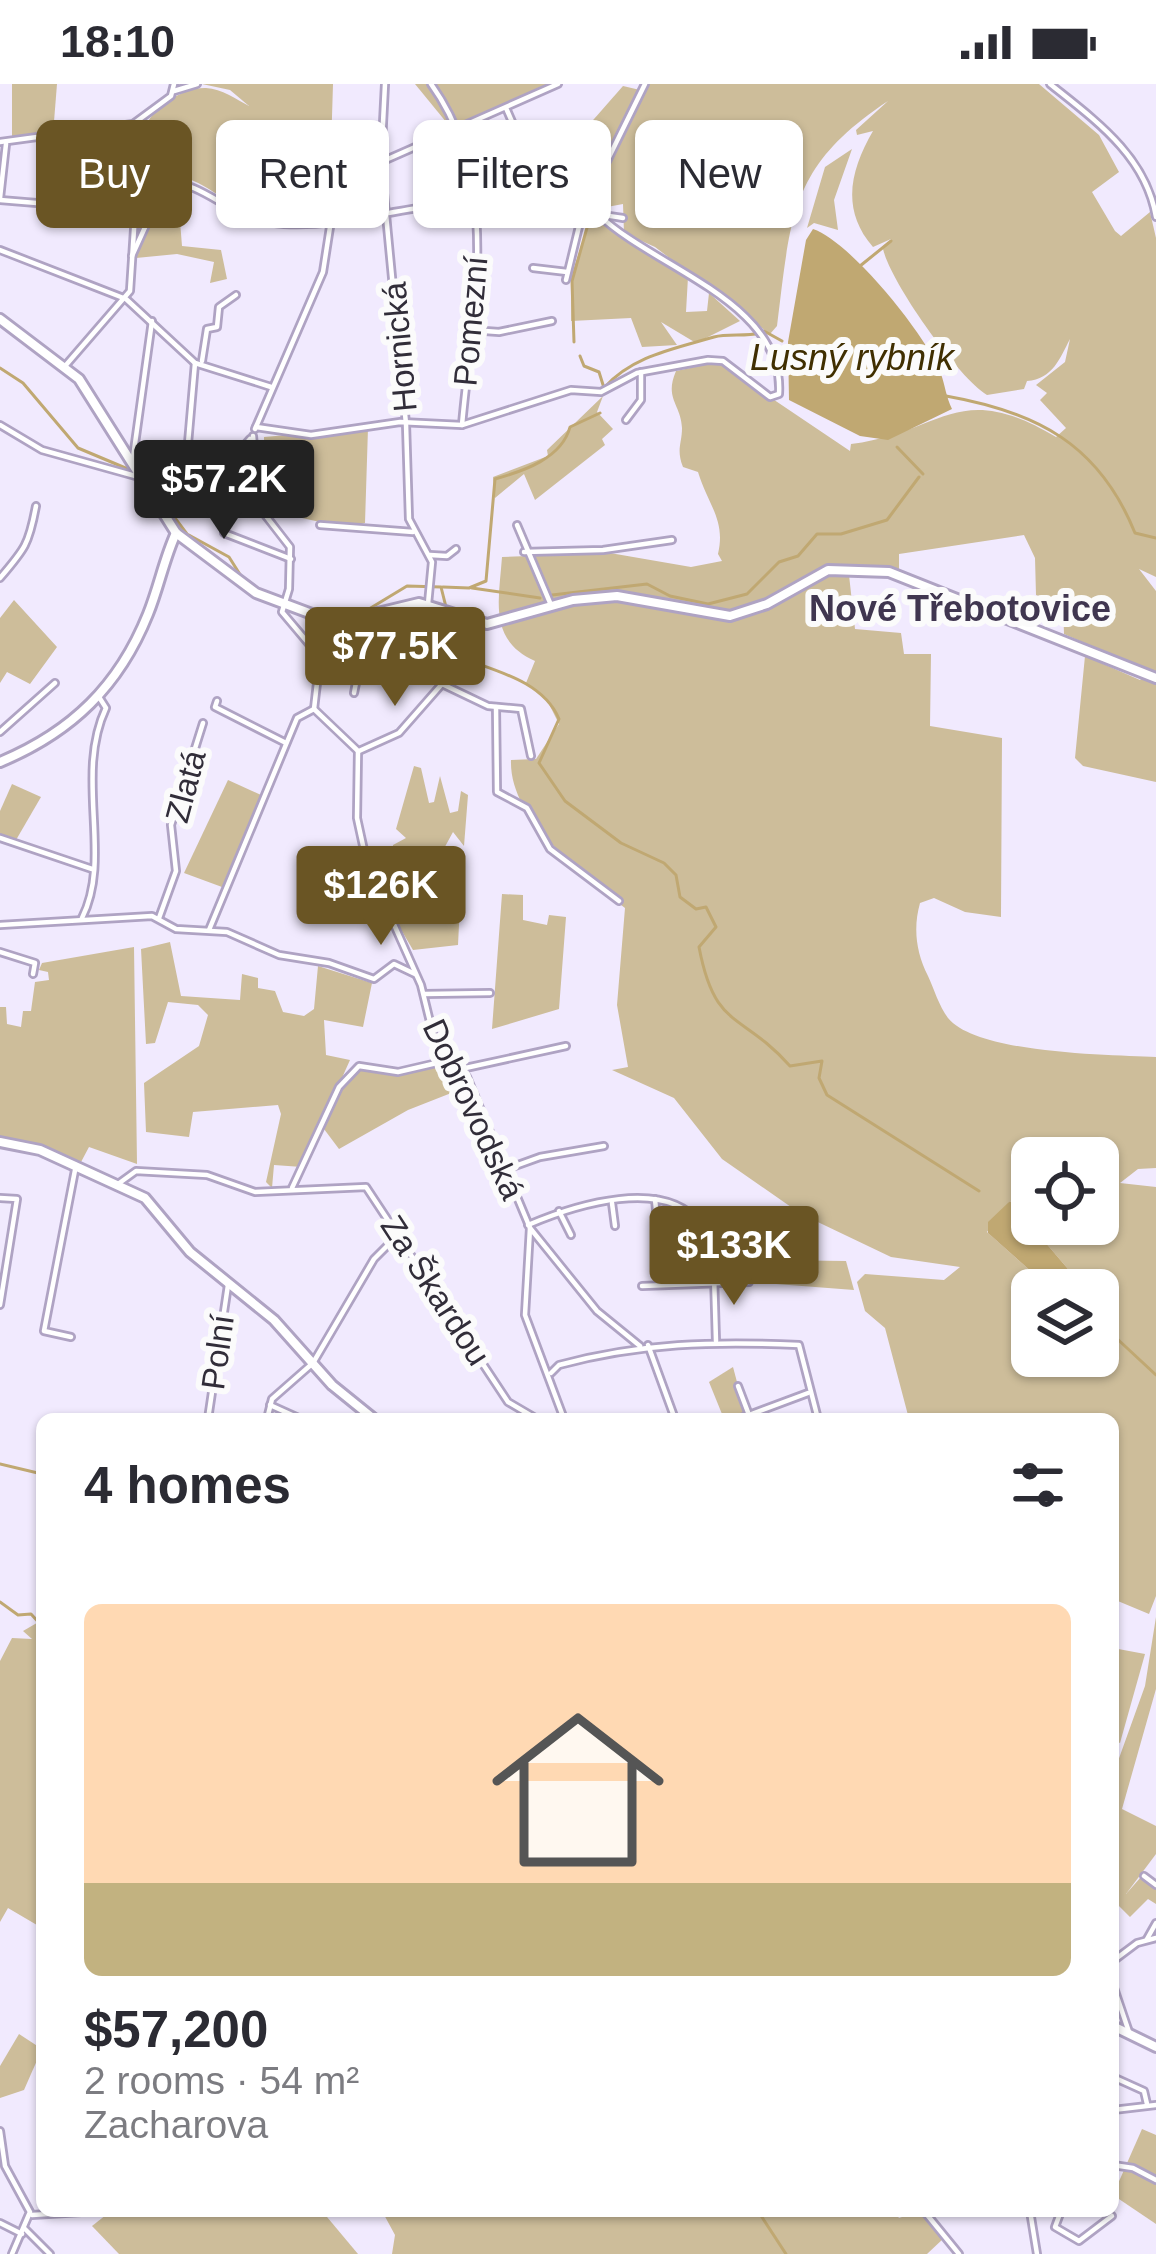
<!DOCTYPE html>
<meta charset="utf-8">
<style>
:root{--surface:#fff;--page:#f2f2f3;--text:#2b2b33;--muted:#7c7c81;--accent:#6a5524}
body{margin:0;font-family:Arial,sans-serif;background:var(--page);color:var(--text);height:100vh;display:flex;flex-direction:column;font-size:45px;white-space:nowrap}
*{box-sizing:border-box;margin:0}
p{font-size:39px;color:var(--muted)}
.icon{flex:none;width:66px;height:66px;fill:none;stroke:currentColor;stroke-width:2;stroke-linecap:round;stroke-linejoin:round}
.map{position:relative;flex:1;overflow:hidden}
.side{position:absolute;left:36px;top:1329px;width:1083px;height:804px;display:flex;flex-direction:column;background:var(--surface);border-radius:18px;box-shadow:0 3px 9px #0004}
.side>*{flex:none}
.guide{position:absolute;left:36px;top:36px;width:1086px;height:108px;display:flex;gap:24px}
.controls{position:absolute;left:1011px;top:1053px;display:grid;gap:24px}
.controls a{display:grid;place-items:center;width:108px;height:108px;border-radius:18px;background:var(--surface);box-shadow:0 3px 9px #0004;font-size:60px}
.price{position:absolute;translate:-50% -102px;padding:0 27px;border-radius:12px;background:var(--accent);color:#fff;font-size:39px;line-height:78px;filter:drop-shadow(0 3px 6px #0008)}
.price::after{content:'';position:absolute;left:50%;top:72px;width:36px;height:27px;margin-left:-18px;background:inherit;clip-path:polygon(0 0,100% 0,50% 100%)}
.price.active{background:#222;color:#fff}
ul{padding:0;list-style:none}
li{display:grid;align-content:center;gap:24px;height:636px;padding:0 48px}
li span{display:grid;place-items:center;height:372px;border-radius:18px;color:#555}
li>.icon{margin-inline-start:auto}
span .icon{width:216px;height:216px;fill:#fffc;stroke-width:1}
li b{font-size:51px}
h2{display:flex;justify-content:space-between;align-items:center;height:144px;padding:0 48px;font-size:51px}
.pill{padding:0 42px;border-radius:18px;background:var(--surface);box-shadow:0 3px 9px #0004;font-size:42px;line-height:108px}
.pill.active{background:var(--accent);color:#fff}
.status{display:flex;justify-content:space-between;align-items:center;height:84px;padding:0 60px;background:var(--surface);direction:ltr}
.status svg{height:33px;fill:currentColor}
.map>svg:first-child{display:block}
</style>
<div class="status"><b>18:10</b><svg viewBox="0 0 49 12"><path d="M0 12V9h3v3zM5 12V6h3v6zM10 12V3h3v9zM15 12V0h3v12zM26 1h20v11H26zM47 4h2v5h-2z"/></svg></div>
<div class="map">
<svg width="1156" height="2170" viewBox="0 0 1156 2170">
<rect width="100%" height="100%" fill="#f1eafe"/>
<g fill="#cdbd9a" fill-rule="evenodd">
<polygon points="12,0 57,0 53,50 12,54"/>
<path d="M 202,0 L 333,0 L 329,131 L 329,119 L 314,117 L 304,85 L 268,98 L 263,134 C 228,123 217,106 189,95 C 174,89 157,92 147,77 C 125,44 172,3 206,4 C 222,5 236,15 249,22 L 230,6 Z"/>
<polygon points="415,0 549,0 451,44"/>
<path d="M 648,0 L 1039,0 L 1099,51 L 1119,88 L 1092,108 L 1115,147 L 1121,152 L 1150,128 L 1156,154 L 1156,493 L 1139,485 L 1156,507 L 1156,698 L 1083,682 L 1075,674 L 1085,572 L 1140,596 L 1149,587 L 1064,550 L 1063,520 L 1036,511 L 1035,474 L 1024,451 L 899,470 L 899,485 L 848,482 L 855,545 L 901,549 L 904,570 L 931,570 L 930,642 L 1002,654 L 1001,833 L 965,828 L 934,814 L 920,819 C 913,844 916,868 928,892 C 934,905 939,922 948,934 C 977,970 1111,971 1156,973 L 1156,1084 L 1138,1085 L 1120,1099 L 1156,1103 L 1156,1512 L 1149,1530 L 1113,1515 L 1113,1335 L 909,1335 L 885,1244 L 865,1227 L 857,1198 L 865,1190 L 944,1196 L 960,1183 L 891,1173 L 801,1130 L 722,1075 L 674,1014 L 612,986 L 628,983 L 617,921 L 625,824 C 583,789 509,736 511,676 L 536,675 L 559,640 L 546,614 L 526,599 L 535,577 C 488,556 499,516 502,473 L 610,469 L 691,483 L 722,477 L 718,470 C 726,436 708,421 698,388 L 683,383 C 676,365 682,360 682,344 C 681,320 664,315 676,287 L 718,278 L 850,367 L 851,360 C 944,348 957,294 1056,353 L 1066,344 L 1040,316 L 1047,309 L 1036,301 L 1065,278 L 1070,255 C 1060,274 1053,295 1027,297 L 1024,305 L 987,311 C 957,292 891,199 883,165 L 891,155 L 873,163 C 840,125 851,85 873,47 L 857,51 L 856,46 L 888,17 C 790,82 791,131 777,242 L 770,250 L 655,163 L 624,149 L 623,120 L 607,123 L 600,114 L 606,88 ZM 1032,1074 L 1098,1074 L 1098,1140 L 1032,1140 ZM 1010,1117 L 1086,1206 L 1098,1206 L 1098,1272 L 1032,1272 L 1032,1206 L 1052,1206 L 987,1148 Z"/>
<polygon points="623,2 640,6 614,59 589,56 587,43"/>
<polygon points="852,65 834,116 838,146 814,139 807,144 825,83"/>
<polygon points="170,98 186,100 188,136 180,137 182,162 221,166 227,195 210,199 214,178 177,170 136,174 163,104"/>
<polygon points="592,131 688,193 686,228 707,227 709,209 740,237 696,259 661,238 677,261 642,263 631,234 571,237 571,192"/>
<polygon points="603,312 597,328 613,345 602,355 605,361 535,416 524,390 495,414 493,393 548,372 547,366"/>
<polygon points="368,344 365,439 347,444 284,430 286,388 264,387 264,376 280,377 280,360 264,360 264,353"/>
<polygon points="14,516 57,563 30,600 7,588 0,599 0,534"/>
<polygon points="414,682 421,684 429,719 434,718 440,692 450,729 458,727 461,707 468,711 464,762 453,748 441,770 462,779 458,861 413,866 396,837 398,811 391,830 387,822 393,761 406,754 396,745"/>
<polygon points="228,696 261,711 222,803 184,789"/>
<polygon points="12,700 41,713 16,756 0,750 0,727"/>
<polygon points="502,810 523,811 523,836 547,841 549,831 566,833 559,925 492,945"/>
<polygon points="170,858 181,912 240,916 242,890 258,894 258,904 275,907 283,928 304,932 314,925 318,882 372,899 363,943 324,936 326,971 350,976 302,1083 274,1081 272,1104 266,1098 281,1030 278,1021 193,1028 189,1053 146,1048 144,999 199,962 208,931 198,921 168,918 155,959 146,960 141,865"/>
<polygon points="134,863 137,1080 89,1063 81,1078 0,1053 0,923 6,923 7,940 21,943 23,927 31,927 35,898 49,896 48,888 39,886 42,879"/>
<polygon points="450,978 464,1004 408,1026 339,1065 324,1045 343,1000 359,985 406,990"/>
<polygon points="765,1176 846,1177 854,1206 776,1200 761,1182"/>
<polygon points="733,1283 745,1328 724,1335 709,1298"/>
<polygon points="1156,1533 1156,1605 1122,1725 1156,1742 1156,1770 1126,1810 1141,1793 1156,1805 1156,1820 1148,1815 1130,1833 1118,1821 1113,1824 1113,1691 1145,1602"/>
<polygon points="42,1536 42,1844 8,1824 0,1838 0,1577 12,1554 32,1555 23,1547"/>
<polygon points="1113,1564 1145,1570 1120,1659 1113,1656"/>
<polygon points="19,1950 42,1965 24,2006 0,2014 0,1982"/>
<polygon points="1142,2045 1156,2051 1156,2140 1113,2111"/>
<polygon points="111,2127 322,2127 358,2170 119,2170 92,2142"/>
<polygon points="382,2127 894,2127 899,2134 920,2127 944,2154 927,2170 392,2170 395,2151"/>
</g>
<g fill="#c0a872">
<path d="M 813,145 C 850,157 927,252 941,290 C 945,301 946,313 952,325 L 888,356 L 860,352 L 789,316 L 788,258 L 806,156 Z"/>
<polygon points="1010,1117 1086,1206 1052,1206 988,1149 988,1138"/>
</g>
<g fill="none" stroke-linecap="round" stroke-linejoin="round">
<g stroke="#c0a872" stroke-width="3">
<polyline points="860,182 891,157"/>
<polyline points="764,247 782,257"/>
<polyline points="574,258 572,197 590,133"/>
<path d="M 580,272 L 584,282 L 599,288 L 604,304 C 632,272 674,265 714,253 C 728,249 745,253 760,249"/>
<polyline points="0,284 23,299 78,364 135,388"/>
<path d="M 946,312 C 1037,328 1099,360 1135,449 L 1156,454"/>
<polyline points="897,363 923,390"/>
<polyline points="151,402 187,450 229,473 246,500"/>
<path d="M 443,503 L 469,504 L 486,497 L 495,395 C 524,387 562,374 570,343 L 600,329"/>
<polyline points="472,504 540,514"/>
<polyline points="250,508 343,546 359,536"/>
<polyline points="552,511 647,500 670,512 708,520 747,510 779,478 798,472 817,450 841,450 887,436 919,393"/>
<polyline points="364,528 407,502 441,503 446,523"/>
<path d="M 449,532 L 465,559 L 467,576 C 500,588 544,599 559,635 L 539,679 L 565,717 L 621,759 L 664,779 L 676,791 L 680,813 L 696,825 L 706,823 L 716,843 L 699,863 C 715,947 741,927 790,982 L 822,977 L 819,994 L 827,1011 L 979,1107"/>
<polyline points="1098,1237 1156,1291"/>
<polyline points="0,1380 42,1390"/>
<polyline points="0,1518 18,1531 31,1530 42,1542"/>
<polyline points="758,2127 786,2170"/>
</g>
<g stroke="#afa3c3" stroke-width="10">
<g id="street">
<polyline points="385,0 381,78 406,340 409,435 432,478 428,520"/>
<path d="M 431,0 C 503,100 472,227 462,341"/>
<path d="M 1050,0 C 1095,36 1146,72 1156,133"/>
<polyline points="174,7 197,0"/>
<polyline points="0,58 133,40 171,12 174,0"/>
<polyline points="381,78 558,0"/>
<polyline points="471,80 523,63 506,24"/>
<polyline points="0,114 6,60"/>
<polyline points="0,116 134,127"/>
<polyline points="0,166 126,215 195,279 271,303"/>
<path d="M 132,172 L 166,97 C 211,101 230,137 284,140 C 337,143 387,127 439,121 C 503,113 560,125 623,134"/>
<polyline points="533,184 567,188"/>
<polyline points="566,196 583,126 645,0"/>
<polyline points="471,246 499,248 552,237"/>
<polyline points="202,277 207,245 217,243 219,223 236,211"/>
<polyline points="66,281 130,207 139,69 138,58 122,42"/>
<polyline points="626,336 641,316 641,288"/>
<polyline points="0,341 42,366 139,393"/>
<path d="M 256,343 L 311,351 L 400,338 L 462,341 L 571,306 L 601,308 L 637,289 L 708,276 L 723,277 L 770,313 L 779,310 C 785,218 654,184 599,131"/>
<polyline points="255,345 323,188 330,143"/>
<polyline points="253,352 259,423 290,463 289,505 282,528 320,573 314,625"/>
<polyline points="187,371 195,279"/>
<polyline points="133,374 152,237"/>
<polyline points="230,378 250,355"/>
<polyline points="230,378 228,389 255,402"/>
<polyline points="199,404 208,382 230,378"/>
<polyline points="320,441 413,448"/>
<polyline points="517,441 551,521"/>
<polyline points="224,449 291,475"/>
<polyline points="524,468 603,466 672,456"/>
<polyline points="430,471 447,472 456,465"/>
<path d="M 0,494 C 25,465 29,460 36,422"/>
<polyline points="442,600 488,622 521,625 531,672"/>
<polyline points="354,609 369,533"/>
<polyline points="217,617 215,623 286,659"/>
<polyline points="496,623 497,708 527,724 550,765 619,817"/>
<polyline points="314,625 357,666"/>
<polyline points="0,648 55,599"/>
<polyline points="358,667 357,734 367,780 421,901 433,950 467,993 530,1144 597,1227 640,1262"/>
<polyline points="359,667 399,649 442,600 440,524"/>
<polyline points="0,754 92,785"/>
<path d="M 82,834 C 113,773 74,692 106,624 L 99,613"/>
<polyline points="159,834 176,787 171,741 203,639"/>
<polyline points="0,841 152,832 176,845 227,848 279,871 329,879 374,895 394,880 415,890"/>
<polyline points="209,846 297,634 314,625"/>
<polyline points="0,868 35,879 33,890"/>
<polyline points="424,910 490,909"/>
<polyline points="461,985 566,962"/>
<polyline points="504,1086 540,1073 604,1062"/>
<polyline points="118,1100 136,1087 207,1091 255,1108 366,1103 508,1318 537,1335"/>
<polyline points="292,1104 339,1003 359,982 398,988 454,975"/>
<polyline points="0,1114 17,1115 0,1221"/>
<polyline points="655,1115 657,1136"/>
<polyline points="612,1119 615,1142"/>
<polyline points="559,1127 571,1151"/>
<path d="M 528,1141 C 575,1121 666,1092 701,1141"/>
<polyline points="530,1144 525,1231 564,1335"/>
<polyline points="714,1191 716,1257"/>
<polyline points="642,1202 749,1198"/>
<polyline points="71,1253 44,1247 76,1081"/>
<polyline points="648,1261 675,1335"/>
<path d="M 551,1289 L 559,1281 C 640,1259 715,1257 799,1261 L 818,1335"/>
<polyline points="738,1302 749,1331"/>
<polyline points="270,1321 301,1335"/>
<polyline points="741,1334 808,1309"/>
<polyline points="208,1335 228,1201"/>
<polyline points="267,1335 272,1315 313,1279 374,1175 400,1149"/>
<polyline points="1144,1792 1156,1801"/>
<polyline points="1147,1855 1156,1839"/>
<polyline points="1113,1877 1137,1859 1156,1854"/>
<polyline points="1113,1901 1129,1948"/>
<polyline points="1113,1993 1144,2007 1147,2020"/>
<polyline points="1113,2026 1156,2021"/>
<polyline points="0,2047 5,2082 30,2128 12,2170"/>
<polyline points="1113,2081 1133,2084 1156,2096"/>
<polyline points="924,2127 959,2170"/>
<polyline points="1030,2127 1037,2170"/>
<polyline points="1061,2127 1055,2143 1079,2157 1112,2132"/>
<polyline points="32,2131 98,2127"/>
<polyline points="0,2139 22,2150"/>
<polyline points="24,2144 50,2170"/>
</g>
</g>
<g stroke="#afa3c3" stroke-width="14">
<g id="secondary">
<polyline points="0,235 79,295 176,449 256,509 336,539 419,519 487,540 573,516 617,512 730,532 767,520 828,486 889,488 1156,594"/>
<path d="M 0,678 C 72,648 119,602 148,530 C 159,503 164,475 176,449"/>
<polyline points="0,1058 40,1066 145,1114 190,1168 274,1236 332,1301 374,1335"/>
<polyline points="1113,1942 1156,1963"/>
</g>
</g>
<use href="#street" stroke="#fff" stroke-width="4.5"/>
<use href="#secondary" stroke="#fff" stroke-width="8"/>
</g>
<g text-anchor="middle" stroke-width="12" stroke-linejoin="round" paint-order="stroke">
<g font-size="33" fill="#312d39" stroke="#fbfbfb">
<text transform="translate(470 237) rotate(-85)" y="12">Pomezní</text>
<text transform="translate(399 263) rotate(-95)" y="12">Hornická</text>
<text transform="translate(185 702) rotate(-75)" y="12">Zlatá</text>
<text transform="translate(474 1025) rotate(65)" y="12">Dobrovodská</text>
<text transform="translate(436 1206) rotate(57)" y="12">Za Škardou</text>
<text transform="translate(217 1268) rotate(-82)" y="12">Polní</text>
</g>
<g font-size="36" font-style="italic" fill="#402f01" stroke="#fbfbfb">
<text x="852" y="286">Lusný rybník</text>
</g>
<g font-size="36" font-weight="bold" fill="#403650" stroke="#fbfbfb">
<text x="960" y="537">Nové Třebotovice</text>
</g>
</g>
</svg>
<div class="controls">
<a><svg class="icon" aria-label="locate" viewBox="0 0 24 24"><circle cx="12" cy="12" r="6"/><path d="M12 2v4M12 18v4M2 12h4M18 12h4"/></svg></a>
<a><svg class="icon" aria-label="layers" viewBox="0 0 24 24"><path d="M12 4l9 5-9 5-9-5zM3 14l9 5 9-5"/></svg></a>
</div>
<b class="price active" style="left:224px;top:458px">$57.2K</b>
<b class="price" style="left:395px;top:625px">$77.5K</b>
<b class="price" style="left:381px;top:864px">$126K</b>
<b class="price" style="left:734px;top:1224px">$133K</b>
<div class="guide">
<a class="pill active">Buy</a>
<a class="pill">Rent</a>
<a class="pill">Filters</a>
<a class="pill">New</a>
</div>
<section class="side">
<h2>4 homes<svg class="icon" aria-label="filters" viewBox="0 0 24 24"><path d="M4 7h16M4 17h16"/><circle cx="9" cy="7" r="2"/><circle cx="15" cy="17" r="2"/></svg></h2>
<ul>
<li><span style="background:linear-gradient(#ffd9b3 75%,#c2b280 0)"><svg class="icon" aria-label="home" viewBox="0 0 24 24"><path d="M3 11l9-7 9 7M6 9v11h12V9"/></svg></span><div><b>$57,200</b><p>2 rooms · 54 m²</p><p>Zacharova</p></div></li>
</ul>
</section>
</div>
